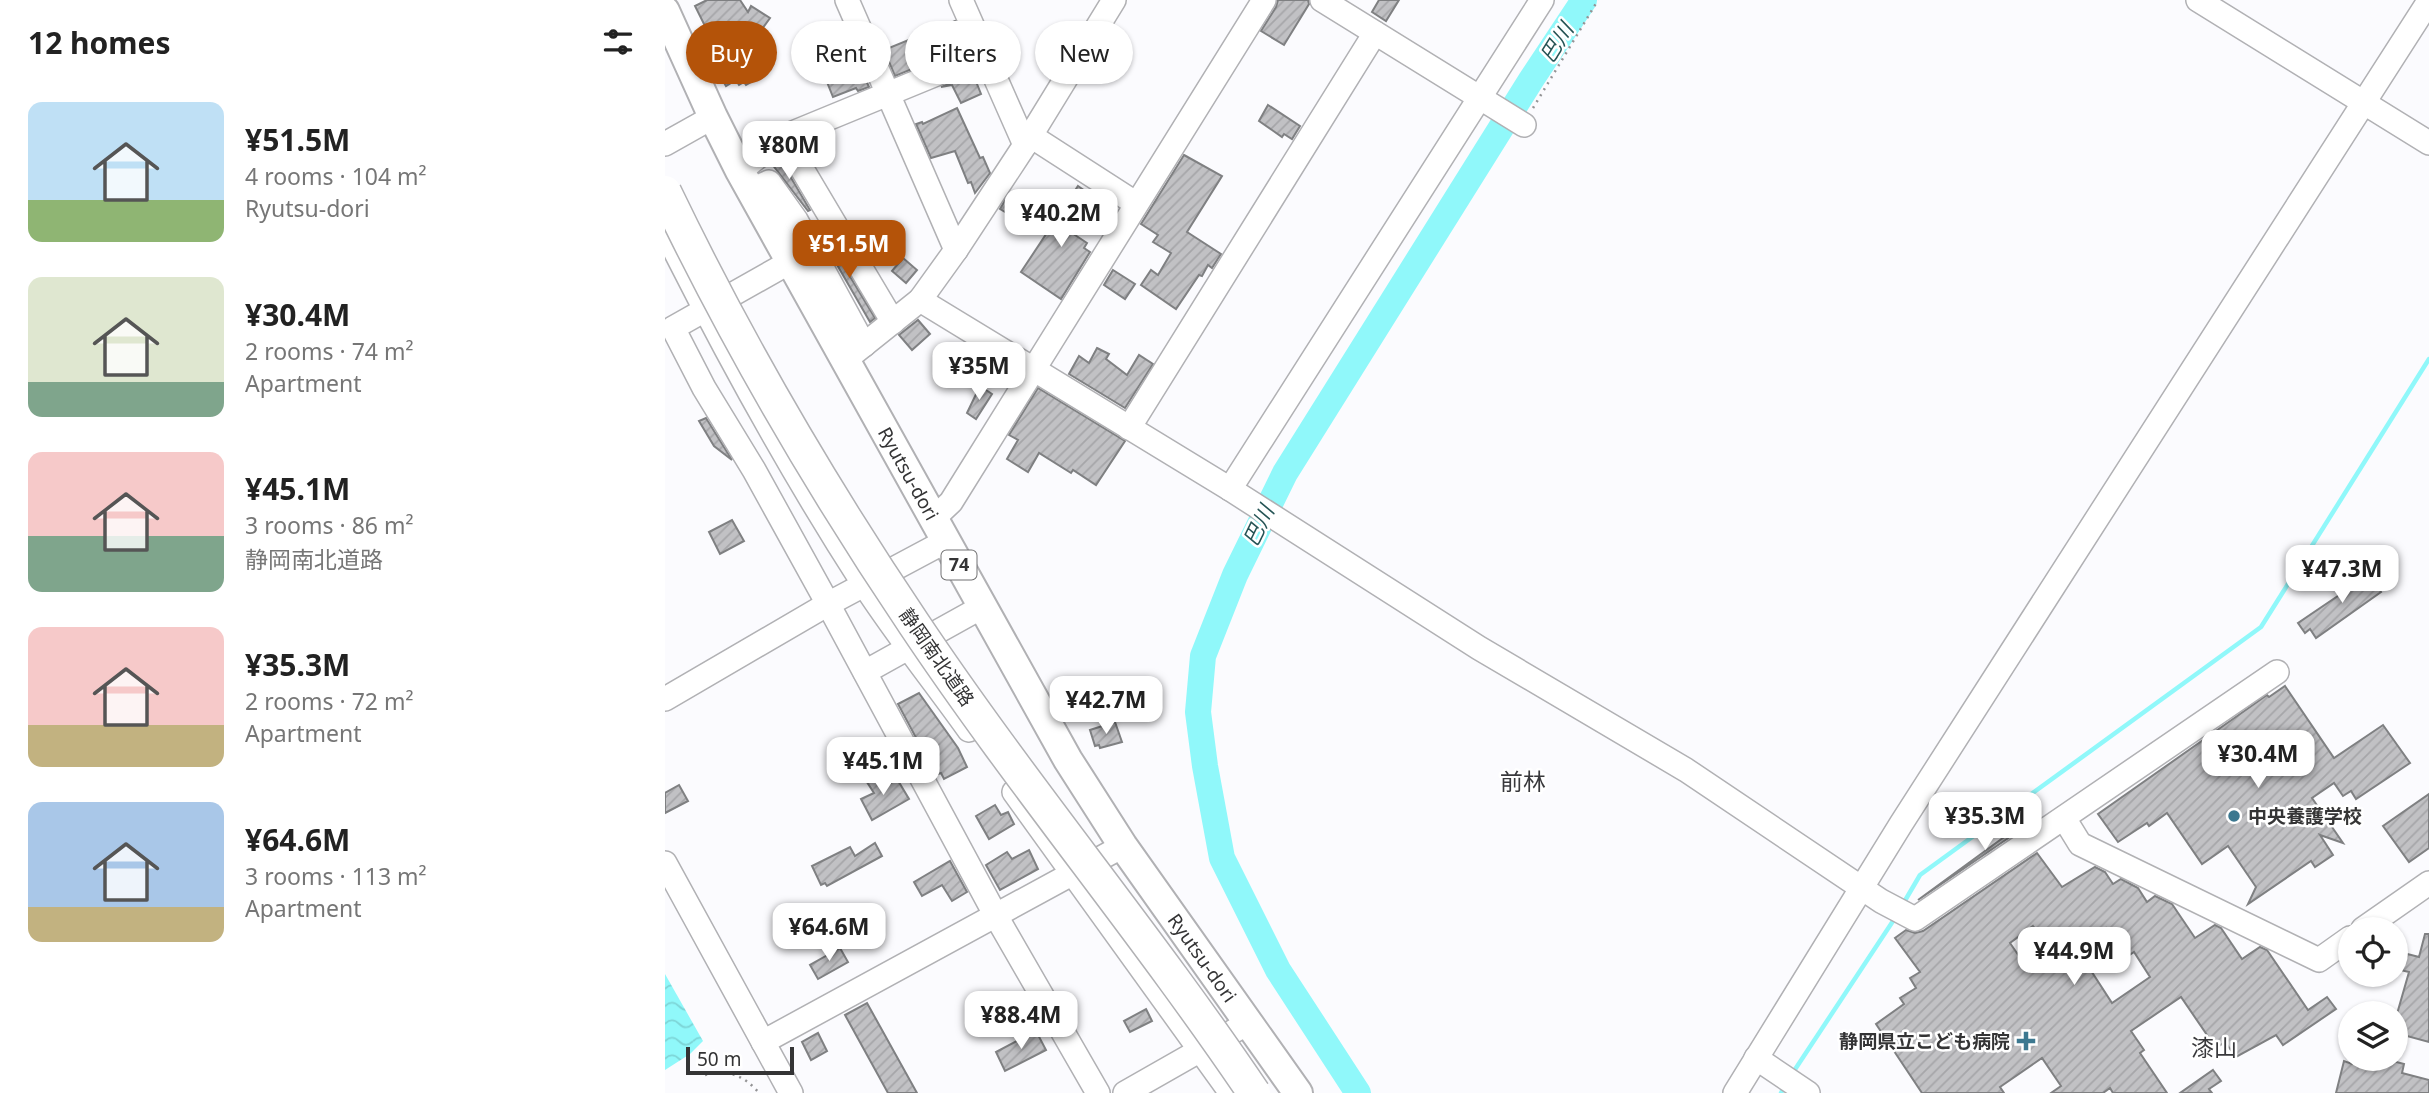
<!DOCTYPE html>
<meta charset="utf-8">
<style>
:root{--surface:#fff;--page:#f6f6f6;--text:#222;--muted:#767676;--accent:#b45309}
body{margin:0;font-family:"Noto Sans","Noto Sans JP",sans-serif;background:var(--page);color:var(--text);height:100vh;display:flex;flex-direction:column;font-size:26px;white-space:nowrap}
*{box-sizing:border-box;margin:0}
p{font-size:23px;color:var(--muted)}
.icon{flex:none;width:38px;height:38px;fill:none;stroke:currentColor;stroke-width:2;stroke-linecap:round;stroke-linejoin:round}
.map{position:relative;flex:1;overflow:hidden}
.drawer{display:flex;flex-direction:column;background:var(--surface);width:665px}
.drawer>*{flex:none}
.banner{position:absolute;left:21px;top:21px;width:665px;height:63px;display:flex;gap:14px}
.controls{position:absolute;left:1673px;top:917px;display:grid;gap:14px}
.controls a{display:grid;place-items:center;width:70px;height:70px;border-radius:50%;background:var(--surface);box-shadow:0 2px 5px #0004;font-size:35px}
.scale{position:absolute;left:21px;bottom:18px;width:108px;box-sizing:border-box;padding-left:7px;border:4px solid #343435;border-top:0;font-size:19px;line-height:24px;white-space:nowrap;color:#343435;-webkit-text-stroke:5px #fff;paint-order:stroke}
.price{position:absolute;translate:-50% -60px;padding:0 16px;border-radius:14px;background:#fff;color:#222;font-size:23px;line-height:46px;filter:drop-shadow(0 2px 4px #0008)}
.price::after{content:'';position:absolute;left:50%;top:42px;width:21px;height:16px;margin-left:-10px;background:inherit;clip-path:polygon(0 0,100% 0,50% 100%)}
.price.current{background:var(--accent);color:#fff}
ul{padding:0;list-style:none}
li{display:flex;align-items:center;gap:21px;height:175px;padding:0 28px}
li span{display:grid;place-items:center;flex:none;width:196px;height:140px;border-radius:14px;color:#555}
li>.icon{margin-inline-start:auto}
span .icon{width:84px;height:84px;fill:#fffc;stroke-width:1}
li b{font-size:30px}
h2{display:flex;justify-content:space-between;align-items:center;height:84px;padding:0 28px;font-size:30px}
.pill{padding:0 24px;border-radius:32px;background:var(--surface);box-shadow:0 2px 5px #0004;font-size:24px;line-height:63px}
.pill.current{background:var(--accent);color:#fff}
main{display:flex;flex:1;min-height:0}
.map>svg:first-child{display:block}
</style>
<main>
<section class="drawer">
<h2>12 homes<svg class="icon" aria-label="filters" viewBox="0 0 24 24"><path d="M4 7h16M4 17h16"/><circle cx="9" cy="7" r="2"/><circle cx="15" cy="17" r="2"/></svg></h2>
<ul>
<li><span style="background:linear-gradient(#bfe0f5 70%,#8fb573 0)"><svg class="icon" aria-label="home" viewBox="0 0 24 24"><path d="M3 11l9-7 9 7M6 9v11h12V9"/></svg></span><div><b>¥51.5M</b><p>4 rooms · 104 m²</p><p>Ryutsu-dori</p></div></li>
<li><span style="background:linear-gradient(#dfe7d0 75%,#7fa58c 0)"><svg class="icon" aria-label="home" viewBox="0 0 24 24"><path d="M3 11l9-7 9 7M6 9v11h12V9"/></svg></span><div><b>¥30.4M</b><p>2 rooms · 74 m²</p><p>Apartment</p></div></li>
<li><span style="background:linear-gradient(#f6c9c9 60%,#7fa58c 0)"><svg class="icon" aria-label="home" viewBox="0 0 24 24"><path d="M3 11l9-7 9 7M6 9v11h12V9"/></svg></span><div><b>¥45.1M</b><p>3 rooms · 86 m²</p><p>静岡南北道路</p></div></li>
<li><span style="background:linear-gradient(#f6c9c9 70%,#c2b280 0)"><svg class="icon" aria-label="home" viewBox="0 0 24 24"><path d="M3 11l9-7 9 7M6 9v11h12V9"/></svg></span><div><b>¥35.3M</b><p>2 rooms · 72 m²</p><p>Apartment</p></div></li>
<li><span style="background:linear-gradient(#a9c7e8 75%,#c2b280 0)"><svg class="icon" aria-label="home" viewBox="0 0 24 24"><path d="M3 11l9-7 9 7M6 9v11h12V9"/></svg></span><div><b>¥64.6M</b><p>3 rooms · 113 m²</p><p>Apartment</p></div></li>
</ul>
</section>
<div class="map">
<svg width="1764" height="1093" viewBox="0 0 1764 1093">
<defs>
<pattern id="water-waves" width="16" height="10" patternUnits="userSpaceOnUse" patternTransform="scale(1.75)"><rect width="16" height="10" fill="#90f8fa"/><path d="M0 5q4-4 8 0t8 0" fill="none" stroke="#7dd5d7"/></pattern>
<pattern id="building-hatch" width="6" height="6" patternUnits="userSpaceOnUse" patternTransform="scale(1.75)"><rect width="6" height="6" fill="#c1c1c4"/><path d="M-1 1l2-2M0 6l6-6M5 7l2-2" fill="none" stroke="#a6a6a9"/></pattern>
</defs>
<rect width="100%" height="100%" fill="#fbfbfe"/>
<polygon fill="url(#water-waves)" points="0,974 38,1041 25,1054 0,1070"/>
<g fill="none" stroke-linecap="round" stroke-linejoin="round">
<g stroke="#90f8fa" stroke-width="4.5">
<polyline points="1238,904 1255,875 1596,627 1764,359"/>
<polyline points="1127,1074 1230,918"/>
<polyline points="1116,1093 1120,1085"/>
</g>
<polyline stroke="#90f8fa" stroke-width="26" points="693,1093 613,970 557,858 540,766 533,712 538,656 570,575 620,473 866,80 919,0"/>
</g>
<g fill="url(#building-hatch)" stroke="#7f8082" stroke-width="2" fill-rule="evenodd">
<polygon points="42,0 75,0 83,12 86,6 105,18 97,29 90,24 72,39 93,78 81,85 79,82 74,85 71,80 61,86 49,65 52,63 38,32 42,30 30,6"/>
<polygon points="613,0 643,0 644,4 619,45 596,31 611,7"/>
<polygon points="714,0 734,0 721,21 707,12"/>
<polygon points="290,21 301,47 230,76 219,50"/>
<polygon points="192,61 204,87 193,91 191,88 168,97 160,77"/>
<polygon points="308,74 316,94 296,103 287,85 276,87"/>
<polygon points="603,105 635,126 627,139 619,134 617,137 594,121"/>
<polygon points="292,108 315,158 318,157 325,173 310,193 306,182 303,183 290,151 266,158 251,124 257,122 258,124"/>
<polygon points="519,155 557,176 522,232 556,254 547,268 543,265 537,276 534,275 511,309 476,285 486,270 493,275 506,253 488,242 493,235 476,224"/>
<polygon points="115,159 145,210 143,211 107,164"/>
<polygon points="413,186 423,193 420,198 427,202 407,233 422,243 419,248 425,252 396,299 356,272"/>
<polygon points="342,197 362,209 355,221 335,209"/>
<polygon points="160,235 210,318 205,322 156,237"/>
<polygon points="238,258 252,270 241,283 227,271"/>
<polygon points="448,270 470,284 460,299 439,285"/>
<polygon points="253,320 265,334 247,350 234,335"/>
<polygon points="432,348 444,354 441,359 462,375 474,355 488,364 460,408 404,374 414,356 424,363"/>
<polygon points="315,386 327,394 311,419 302,413"/>
<polygon points="373,388 460,441 431,485 408,470 406,473 374,453 363,472 342,459 353,440 344,435"/>
<polygon points="41,418 67,460 49,446 34,421"/>
<polygon points="67,520 79,541 55,554 44,532"/>
<polygon points="1699,568 1716,592 1651,638 1645,629 1640,633 1633,623 1689,585 1684,579"/>
<polygon points="1620,686 1669,758 1718,725 1745,763 1691,799 1686,791 1678,796 1669,783 1647,798 1678,843 1655,835 1668,855 1650,867 1646,861 1583,904 1591,887 1563,846 1537,864 1502,813 1484,826 1482,823 1453,842 1433,814 1602,695 1604,697"/>
<polygon points="254,693 293,748 302,767 279,779 276,773 273,774 267,762 265,764 233,704"/>
<polygon points="450,722 457,742 435,748 434,745 430,746 425,730"/>
<polygon points="211,773 220,787 232,779 244,799 207,820 196,799 209,793 200,779"/>
<polygon points="14,785 23,801 0,813 0,793"/>
<polygon points="1764,794 1764,848 1744,862 1718,826"/>
<polygon points="330,805 336,815 343,812 349,824 324,839 311,816"/>
<polygon points="1353,827 1355,830 1253,900"/>
<polygon points="210,843 217,856 162,886 160,883 156,885 147,866 185,847 190,856"/>
<polygon points="364,850 373,869 335,890 321,865 342,852 347,859"/>
<path d="M 1372,853 L 1397,887 L 1430,867 L 1440,872 L 1448,884 L 1456,879 L 1473,888 L 1482,902 L 1490,896 L 1507,904 L 1530,938 L 1550,925 L 1556,928 L 1577,959 L 1595,947 L 1602,950 L 1643,1010 L 1662,997 L 1671,1009 L 1618,1045 L 1611,1035 L 1571,1057 L 1560,1042 L 1551,1048 L 1516,997 L 1466,1031 L 1479,1050 L 1475,1053 L 1502,1093 L 1448,1093 L 1445,1088 L 1438,1093 L 1386,1093 L 1396,1086 L 1377,1058 L 1335,1087 L 1339,1093 L 1257,1093 L 1211,1024 L 1239,1004 L 1235,998 L 1251,988 L 1245,978 L 1255,972 L 1230,938 L 1241,930 L 1250,933 L 1258,931 ZM 1368,926 L 1391,955 L 1365,972 L 1345,943 ZM 1441,928 L 1460,958 L 1469,952 L 1485,977 L 1447,1003 L 1412,949 Z"/>
<polygon points="285,861 302,892 287,901 277,885 257,896 249,882"/>
<polygon points="1760,934 1764,934 1764,1042 1731,1033 1732,1014 1744,972 1731,969 1731,951 1754,957"/>
<polygon points="175,948 183,962 153,979 145,965"/>
<polygon points="202,1003 252,1093 223,1093 180,1015"/>
<polygon points="481,1009 487,1021 465,1032 459,1021"/>
<polygon points="371,1031 381,1050 340,1071 331,1052"/>
<polygon points="153,1033 162,1051 146,1060 137,1042"/>
<polygon points="1688,1059 1720,1059 1739,1064 1737,1073 1764,1080 1764,1093 1671,1093 1679,1061 1687,1064"/>
<polygon points="1548,1070 1556,1081 1544,1089 1547,1093 1515,1093"/>
</g>
<g fill="none" stroke-linecap="round" stroke-linejoin="round">
<g stroke="#b1b1b4" stroke-width="26">
<g id="minor">
<polyline points="182,0 291,250"/>
<polyline points="296,0 360,145"/>
<polyline points="657,0 859,125"/>
<polyline points="1533,0 1764,143"/>
<polyline points="366,136 470,203"/>
<polyline points="118,137 228,322"/>
<polyline points="0,144 48,117"/>
<polyline points="75,171 118,137 320,54"/>
<polyline points="86,190 104,182 131,220 199,345"/>
<path d="M 0,231 C 60,351 125,470 198,583 C 231,634 269,681 304,730"/>
<polyline points="125,262 8,328 39,388 89,470 163,604 331,916 433,1093"/>
<polyline points="255,300 565,489 814,648 1021,770 1216,901 1250,919 1612,672"/>
<polyline points="180,360 255,300 291,250 360,145 449,0"/>
<polyline points="464,428 710,33"/>
<polyline points="565,489 877,0"/>
<polyline points="268,519 286,502 599,0"/>
<polyline points="200,672 317,607"/>
<polyline points="0,699 163,604 281,541"/>
<polyline points="349,792 566,1093"/>
<polyline points="1399,818 1415,844 1654,960 1685,938"/>
<polyline points="0,863 126,1093"/>
<polyline points="1698,929 1764,883"/>
<polyline points="98,1042 458,846"/>
<polyline points="1091,1058 1143,1093"/>
<polyline points="460,1093 583,1023"/>
<polyline points="1070,1093 1236,824 1764,1"/>
</g>
</g>
<g stroke="#b1b1b4" stroke-width="32">
<g id="major">
<path id="s1" d="M 0,11 L 48,117 L 75,171 L 403,760 L 458,846 L 633,1093"/>
</g>
</g>
<g stroke="#939395" stroke-width="2.5" stroke-dasharray="2 5" stroke-linecap="butt">
<polyline points="868,108 933,0"/>
<path d="M 40,1075 C 62,1069 79,1075 94,1093"/>
</g>
<use href="#minor" stroke="#fff" stroke-width="23"/>
<use href="#major" stroke="#fff" stroke-width="28"/>
<g stroke="#b1b1b4" stroke-width="35" stroke-linecap="butt">
<path id="highway-bridge" d="M 0,192 C 72,342 156,486 249,624 C 356,784 481,933 589,1093"/>
</g>
<use href="#highway-bridge" stroke="#fff" stroke-width="32"/>
</g>
<g fill="#3c7890" stroke="#fff" stroke-width="2.5">
<circle cx="1569" cy="816" r="7"/>
<path d="M1357.5 1030.5h7v7h7v7h-7v7h-7v-7h-7v-7h7z"/>
</g>
<g text-anchor="middle" stroke-width="5" stroke-linejoin="round" paint-order="stroke">
<rect fill="#fff" stroke="#717172" stroke-width="2" x="276.5" y="550.5" width="35" height="29" rx="5"/>
<g font-size="18" font-weight="bold" fill="#343435">
<text x="294" y="571">74</text>
</g>
<g font-size="19" fill="#343435" stroke="#fff">
<text dy="7" stroke="none"><textPath href="#s1" startOffset="523">Ryutsu-dori</textPath></text>
<text transform="translate(272 657) rotate(55)" y="7">静岡南北道路</text>
<text dy="7" stroke="none"><textPath href="#s1" startOffset="1090">Ryutsu-dori</textPath></text>
</g>
<g font-size="19" font-weight="bold" fill="#343435" stroke="#fff" text-anchor="start">
<text x="1583" y="823">中央養護学校</text>
<text x="1345" y="1048" text-anchor="end">静岡県立こども病院</text>
</g>
<g font-size="21" font-style="italic" fill="#255455" stroke="#fff">
<text transform="translate(892 43) rotate(-58)" y="7">巴川</text>
<text transform="translate(594 526) rotate(-64)" y="7">巴川</text>
</g>
<g font-size="23" fill="#39393c" stroke="#fff">
<text x="858" y="790">前林</text>
<text x="1549" y="1056">漆山</text>
</g>
</g>
</svg>
<div class="controls">
<a><svg class="icon" aria-label="locate" viewBox="0 0 24 24"><circle cx="12" cy="12" r="6"/><path d="M12 2v4M12 18v4M2 12h4M18 12h4"/></svg></a>
<a><svg class="icon" aria-label="layers" viewBox="0 0 24 24"><path d="M12 4l9 5-9 5-9-5zM3 14l9 5 9-5"/></svg></a>
</div>
<div class="scale">50 m</div>
<b class="price" style="left:124px;top:181px">¥80M</b>
<b class="price" style="left:396px;top:249px">¥40.2M</b>
<b class="price current" style="left:184px;top:280px">¥51.5M</b>
<b class="price" style="left:314px;top:402px">¥35M</b>
<b class="price" style="left:1677px;top:605px">¥47.3M</b>
<b class="price" style="left:441px;top:736px">¥42.7M</b>
<b class="price" style="left:1593px;top:790px">¥30.4M</b>
<b class="price" style="left:218px;top:797px">¥45.1M</b>
<b class="price" style="left:1320px;top:852px">¥35.3M</b>
<b class="price" style="left:164px;top:963px">¥64.6M</b>
<b class="price" style="left:1409px;top:987px">¥44.9M</b>
<b class="price" style="left:356px;top:1051px">¥88.4M</b>
<div class="banner">
<a class="pill current">Buy</a>
<a class="pill">Rent</a>
<a class="pill">Filters</a>
<a class="pill">New</a>
</div>
</div>
</main>
